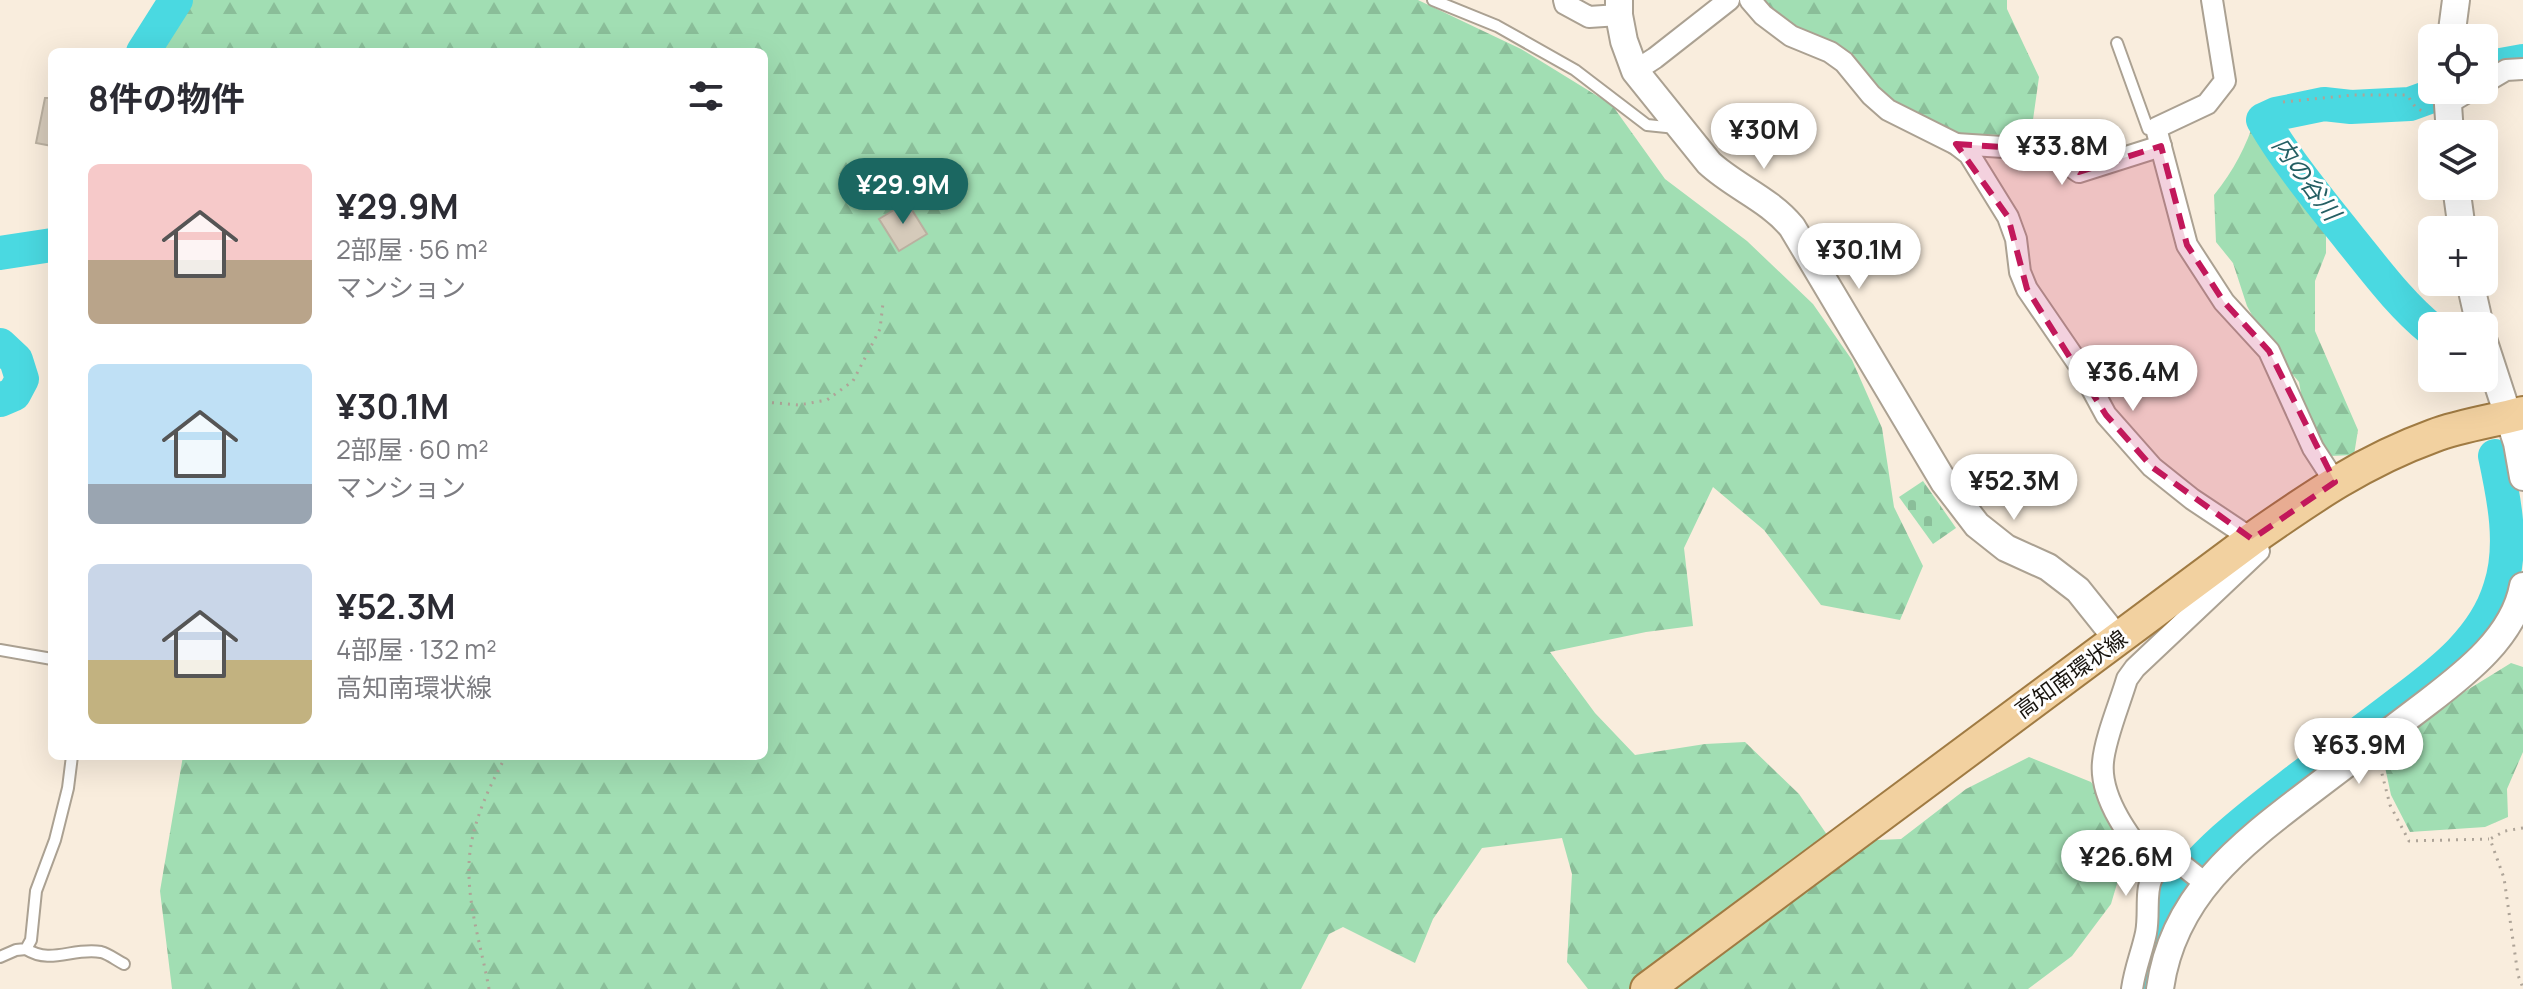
<!DOCTYPE html>
<html lang="ja">
<meta charset="utf-8">
<style>
:root{--surface:#fff;--page:#f2f2f3;--text:#2b2b33;--muted:#7c7c81;--accent:#1b6761}
body{margin:0;font-family:Manrope,"Noto Sans JP",sans-serif;background:var(--page);color:var(--text);height:100vh;display:flex;flex-direction:column;font-size:30px;white-space:nowrap}
*{box-sizing:border-box;margin:0}
p{font-size:26px;color:var(--muted)}
.icon{flex:none;width:44px;height:44px;fill:none;stroke:currentColor;stroke-width:2;stroke-linecap:round;stroke-linejoin:round}
.map{position:relative;flex:1;overflow:hidden}
.details{position:absolute;left:48px;top:48px;width:720px;height:712px;display:flex;flex-direction:column;background:var(--surface);border-radius:12px;box-shadow:0 8px 32px #0002}
.details>*{flex:none}
.buttons{position:absolute;left:2418px;top:24px;display:grid;gap:16px}
.buttons a{display:grid;place-items:center;width:80px;height:80px;border-radius:12px;background:var(--surface);box-shadow:0 8px 32px #0002;font-size:40px}
.price{position:absolute;translate:-50% -68px;padding:0 18px;border-radius:28px;background:#fff;color:#222;font-size:26px;line-height:52px;filter:drop-shadow(0 2px 4px #0008)}
.price::after{content:'';position:absolute;left:50%;top:48px;width:24px;height:18px;margin-left:-12px;background:inherit;clip-path:polygon(0 0,100% 0,50% 100%)}
.price.selected{background:var(--accent);color:#fff}
ul{padding:0;list-style:none}
li{display:flex;align-items:center;gap:24px;height:200px;padding:0 40px}
li span{display:grid;place-items:center;flex:none;width:224px;height:160px;border-radius:12px;color:#555}
li>.icon{margin-inline-start:auto}
span .icon{width:96px;height:96px;fill:#fffc;stroke-width:1}
li b{font-size:34px}
h2{display:flex;justify-content:space-between;align-items:center;height:96px;padding:0 40px;font-size:34px}
.map>svg:first-child{display:block}
</style>
<div class="map">
<svg width="2523" height="989" viewBox="0 0 2523 989">
<defs>
<pattern id="forest-firs" width="22" height="20" patternUnits="userSpaceOnUse" patternTransform="scale(2)"><rect width="22" height="20" fill="#a1deb3"/><path d="M5 1l3.5 6h-7zM16 11l3.5 6h-7z" fill="#8abe99"/></pattern>
<pattern id="cemetery-stones" width="16" height="16" patternUnits="userSpaceOnUse" patternTransform="scale(2)"><rect width="16" height="16" fill="#a1deb3"/><path d="M2 7V4a2 2 0 0 1 4 0v3zM10 15v-3a2 2 0 0 1 4 0v3z" fill="#8abe99"/></pattern>
</defs>
<rect width="100%" height="100%" fill="#f9eddd"/>
<g fill="url(#forest-firs)">
<polygon points="171,0 1418,0 1521,49 1612,105 1665,179 1747,241 1813,304 1852,360 1882,428 1894,507 1923,566 1900,620 1821,605 1764,530 1713,487 1684,548 1693,626 1646,632 1550,652 1595,713 1635,755 1705,744 1745,742 1799,794 1832,842 1901,839 1966,789 2029,757 2091,782 2114,814 2129,843 2111,904 2072,956 2028,989 1588,989 1567,962 1572,874 1562,838 1482,848 1433,919 1415,963 1343,927 1329,934 1301,989 172,989 160,891 183,756 764,756 764,52 148,52"/>
<polygon points="1761,0 2007,0 2007,9 2039,77 2029,148 1977,145 1911,117 1841,51 1767,9"/>
<path d="M 2256,116 L 2270,144 L 2312,192 L 2326,217 L 2326,253 L 2315,281 L 2315,331 L 2358,430 L 2354,455 L 2329,456 L 2307,427 L 2299,382 L 2270,348 L 2247,306 L 2233,263 L 2216,242 L 2214,195 C 2234,170 2246,147 2256,116 Z"/>
<polygon points="2511,663 2523,667 2523,752 2507,789 2508,817 2485,827 2410,832 2391,795 2382,753 2443,705"/>
</g>
<polygon fill="url(#cemetery-stones)" points="1923,481 1956,528 1933,544 1899,497"/>
<g fill="none" stroke-linecap="round" stroke-linejoin="round">
<g stroke="#4ad9e1" stroke-width="34">
<polyline points="143,52 176,0"/>
<polyline points="2484,68 2523,61"/>
<polyline points="0,253 52,245"/>
<path d="M 2432,330 C 2400,304 2376,271 2350,239 C 2319,200 2288,163 2263,120 L 2276,114 L 2324,104 L 2351,107 L 2410,104 L 2432,96"/>
<polyline points="0,345 16,360 22,379 14,394 0,400"/>
<path d="M 2144,989 C 2147,966 2156,922 2169,902 C 2198,855 2253,814 2296,781 C 2331,754 2367,728 2402,701 C 2442,671 2485,638 2500,588 C 2514,546 2504,498 2495,456"/>
</g>
</g>
<g fill="#d5caba" stroke="#bab0a0" stroke-width="2">
<polygon points="45,98 52,98 52,146 36,143"/>
<polygon points="907,202 927,234 899,251 879,219"/>
</g>
<g fill="none" stroke-linecap="round" stroke-linejoin="round">
<g stroke="#aba192" stroke-width="14">
<g id="service">
<polyline points="1433,0 1497,26 1575,70 1647,125 1676,128"/>
<polyline points="2117,43 2148,129 2155,128"/>
<polyline points="0,650 52,659"/>
<path d="M 26,949 C 51,965 73,947 101,952 C 109,954 116,960 124,964"/>
<polyline points="0,957 16,950 26,949 31,940 36,891 55,840 68,788 72,756"/>
</g>
</g>
<g stroke="#aba192" stroke-width="24">
<g id="minor">
<polyline points="1564,0 1565,4 1589,17 1619,15"/>
<path d="M 1750,0 L 1763,15 L 1791,36 L 1830,52 L 1844,62 L 1871,95 L 1888,110 L 1956,144 L 1969,154 L 2008,217 L 2016,239 L 2020,272 L 2027,289 L 2079,365 L 2106,415 L 2152,467 L 2192,499 L 2252,539 L 2259,551 L 2135,668 L 2127,679 C 2120,703 2105,738 2103,762 C 2099,800 2134,843 2156,871"/>
<polyline points="2212,0 2225,81 2207,104 2156,128 2187,245 2224,302 2269,351 2313,448 2335,482"/>
<polyline points="1635,71 1655,58 1729,0"/>
<polyline points="2484,83 2506,70 2523,69"/>
<polyline points="2447,104 2471,90"/>
<polyline points="1956,144 2048,150 2079,172 2161,146"/>
<path d="M 2132,989 C 2135,968 2142,952 2146,933 C 2152,903 2136,865 2181,864 L 2205,883"/>
</g>
</g>
<g stroke="#aba192" stroke-width="30">
<g id="tertiary">
<path d="M 1619,0 L 1619,15 L 1624,41 L 1635,71 L 1709,163 C 1735,187 1769,199 1792,227 L 1944,482 L 1977,525 L 2006,548 L 2048,567 L 2078,590 L 2118,640"/>
<polyline points="2451,38 2456,0"/>
<polyline points="2447,90 2450,134"/>
<polyline points="2456,186 2462,230"/>
<polyline points="2470,282 2480,326"/>
<polyline points="2484,342 2517,443 2523,477"/>
<path d="M 2160,989 C 2173,893 2244,842 2316,787 C 2353,759 2391,730 2428,702 C 2466,673 2514,636 2523,586"/>
</g>
</g>
<g stroke="#a07b43" stroke-width="36">
<path id="primary" d="M 1647,989 L 2252,539 C 2312,497 2364,461 2433,436 C 2462,425 2494,421 2523,413"/>
</g>
<g stroke="#aea498" stroke-width="3" stroke-dasharray="2 6" stroke-linecap="butt">
<polyline points="2283,102 2353,95 2407,95 2416,108 2427,113"/>
<polyline points="764,402 799,405 827,400 853,381 880,329 883,303"/>
<polyline points="2380,766 2390,805 2409,841 2489,839"/>
<polyline points="2523,828 2505,831 2490,839 2504,878 2518,975 2523,988"/>
<path d="M 489,989 C 482,949 468,908 469,867 C 469,830 488,788 506,756"/>
</g>
<use href="#service" stroke="#fff" stroke-width="10"/>
<use href="#minor" stroke="#fff" stroke-width="20"/>
<use href="#tertiary" stroke="#fff" stroke-width="26"/>
<use href="#primary" stroke="#f2d1a0" stroke-width="32"/>
</g>
<path fill="#c2185b" fill-opacity="0.2" stroke="#c2185b" stroke-width="6" stroke-dasharray="16 10" stroke-linejoin="round" d="M 1956,144 L 2048,150 L 2079,172 L 2161,146 L 2187,245 L 2224,302 L 2269,351 L 2335,482 L 2252,539 L 2152,467 L 2106,415 L 2027,289 L 2008,217 Z"/>
<g text-anchor="middle" stroke-width="6" stroke-linejoin="round" paint-order="stroke">
<g font-size="22" fill="#18140e" stroke="#fff">
<text transform="translate(2071 674) rotate(-36)" y="8">高知南環状線</text>
</g>
<g font-size="24" font-style="italic" fill="#255f63" stroke="#fff">
<text transform="translate(2306 179) rotate(54)" y="8">内の谷川</text>
</g>
</g>
</svg>
<div class="buttons">
<a><svg class="icon" aria-label="locate" viewBox="0 0 24 24"><circle cx="12" cy="12" r="6"/><path d="M12 2v4M12 18v4M2 12h4M18 12h4"/></svg></a>
<a><svg class="icon" aria-label="layers" viewBox="0 0 24 24"><path d="M12 4l9 5-9 5-9-5zM3 14l9 5 9-5"/></svg></a>
<a>+</a>
<a>−</a>
</div>
<b class="price" style="left:1764px;top:171px">¥30M</b>
<b class="price" style="left:2062px;top:187px">¥33.8M</b>
<b class="price selected" style="left:903px;top:226px">¥29.9M</b>
<b class="price" style="left:1859px;top:291px">¥30.1M</b>
<b class="price" style="left:2133px;top:413px">¥36.4M</b>
<b class="price" style="left:2014px;top:522px">¥52.3M</b>
<b class="price" style="left:2359px;top:786px">¥63.9M</b>
<b class="price" style="left:2126px;top:898px">¥26.6M</b>
<section class="details">
<h2>8件の物件<svg class="icon" aria-label="filters" viewBox="0 0 24 24"><path d="M4 7h16M4 17h16"/><circle cx="9" cy="7" r="2"/><circle cx="15" cy="17" r="2"/></svg></h2>
<ul>
<li><span style="background:linear-gradient(#f6c9c9 60%,#b9a48a 0)"><svg class="icon" aria-label="home" viewBox="0 0 24 24"><path d="M3 11l9-7 9 7M6 9v11h12V9"/></svg></span><div><b>¥29.9M</b><p>2部屋 · 56 m²</p><p>マンション</p></div></li>
<li><span style="background:linear-gradient(#bfe0f5 75%,#9aa5b1 0)"><svg class="icon" aria-label="home" viewBox="0 0 24 24"><path d="M3 11l9-7 9 7M6 9v11h12V9"/></svg></span><div><b>¥30.1M</b><p>2部屋 · 60 m²</p><p>マンション</p></div></li>
<li><span style="background:linear-gradient(#c9d6e8 60%,#c2b280 0)"><svg class="icon" aria-label="home" viewBox="0 0 24 24"><path d="M3 11l9-7 9 7M6 9v11h12V9"/></svg></span><div><b>¥52.3M</b><p>4部屋 · 132 m²</p><p>高知南環状線</p></div></li>
</ul>
</section>
</div>
